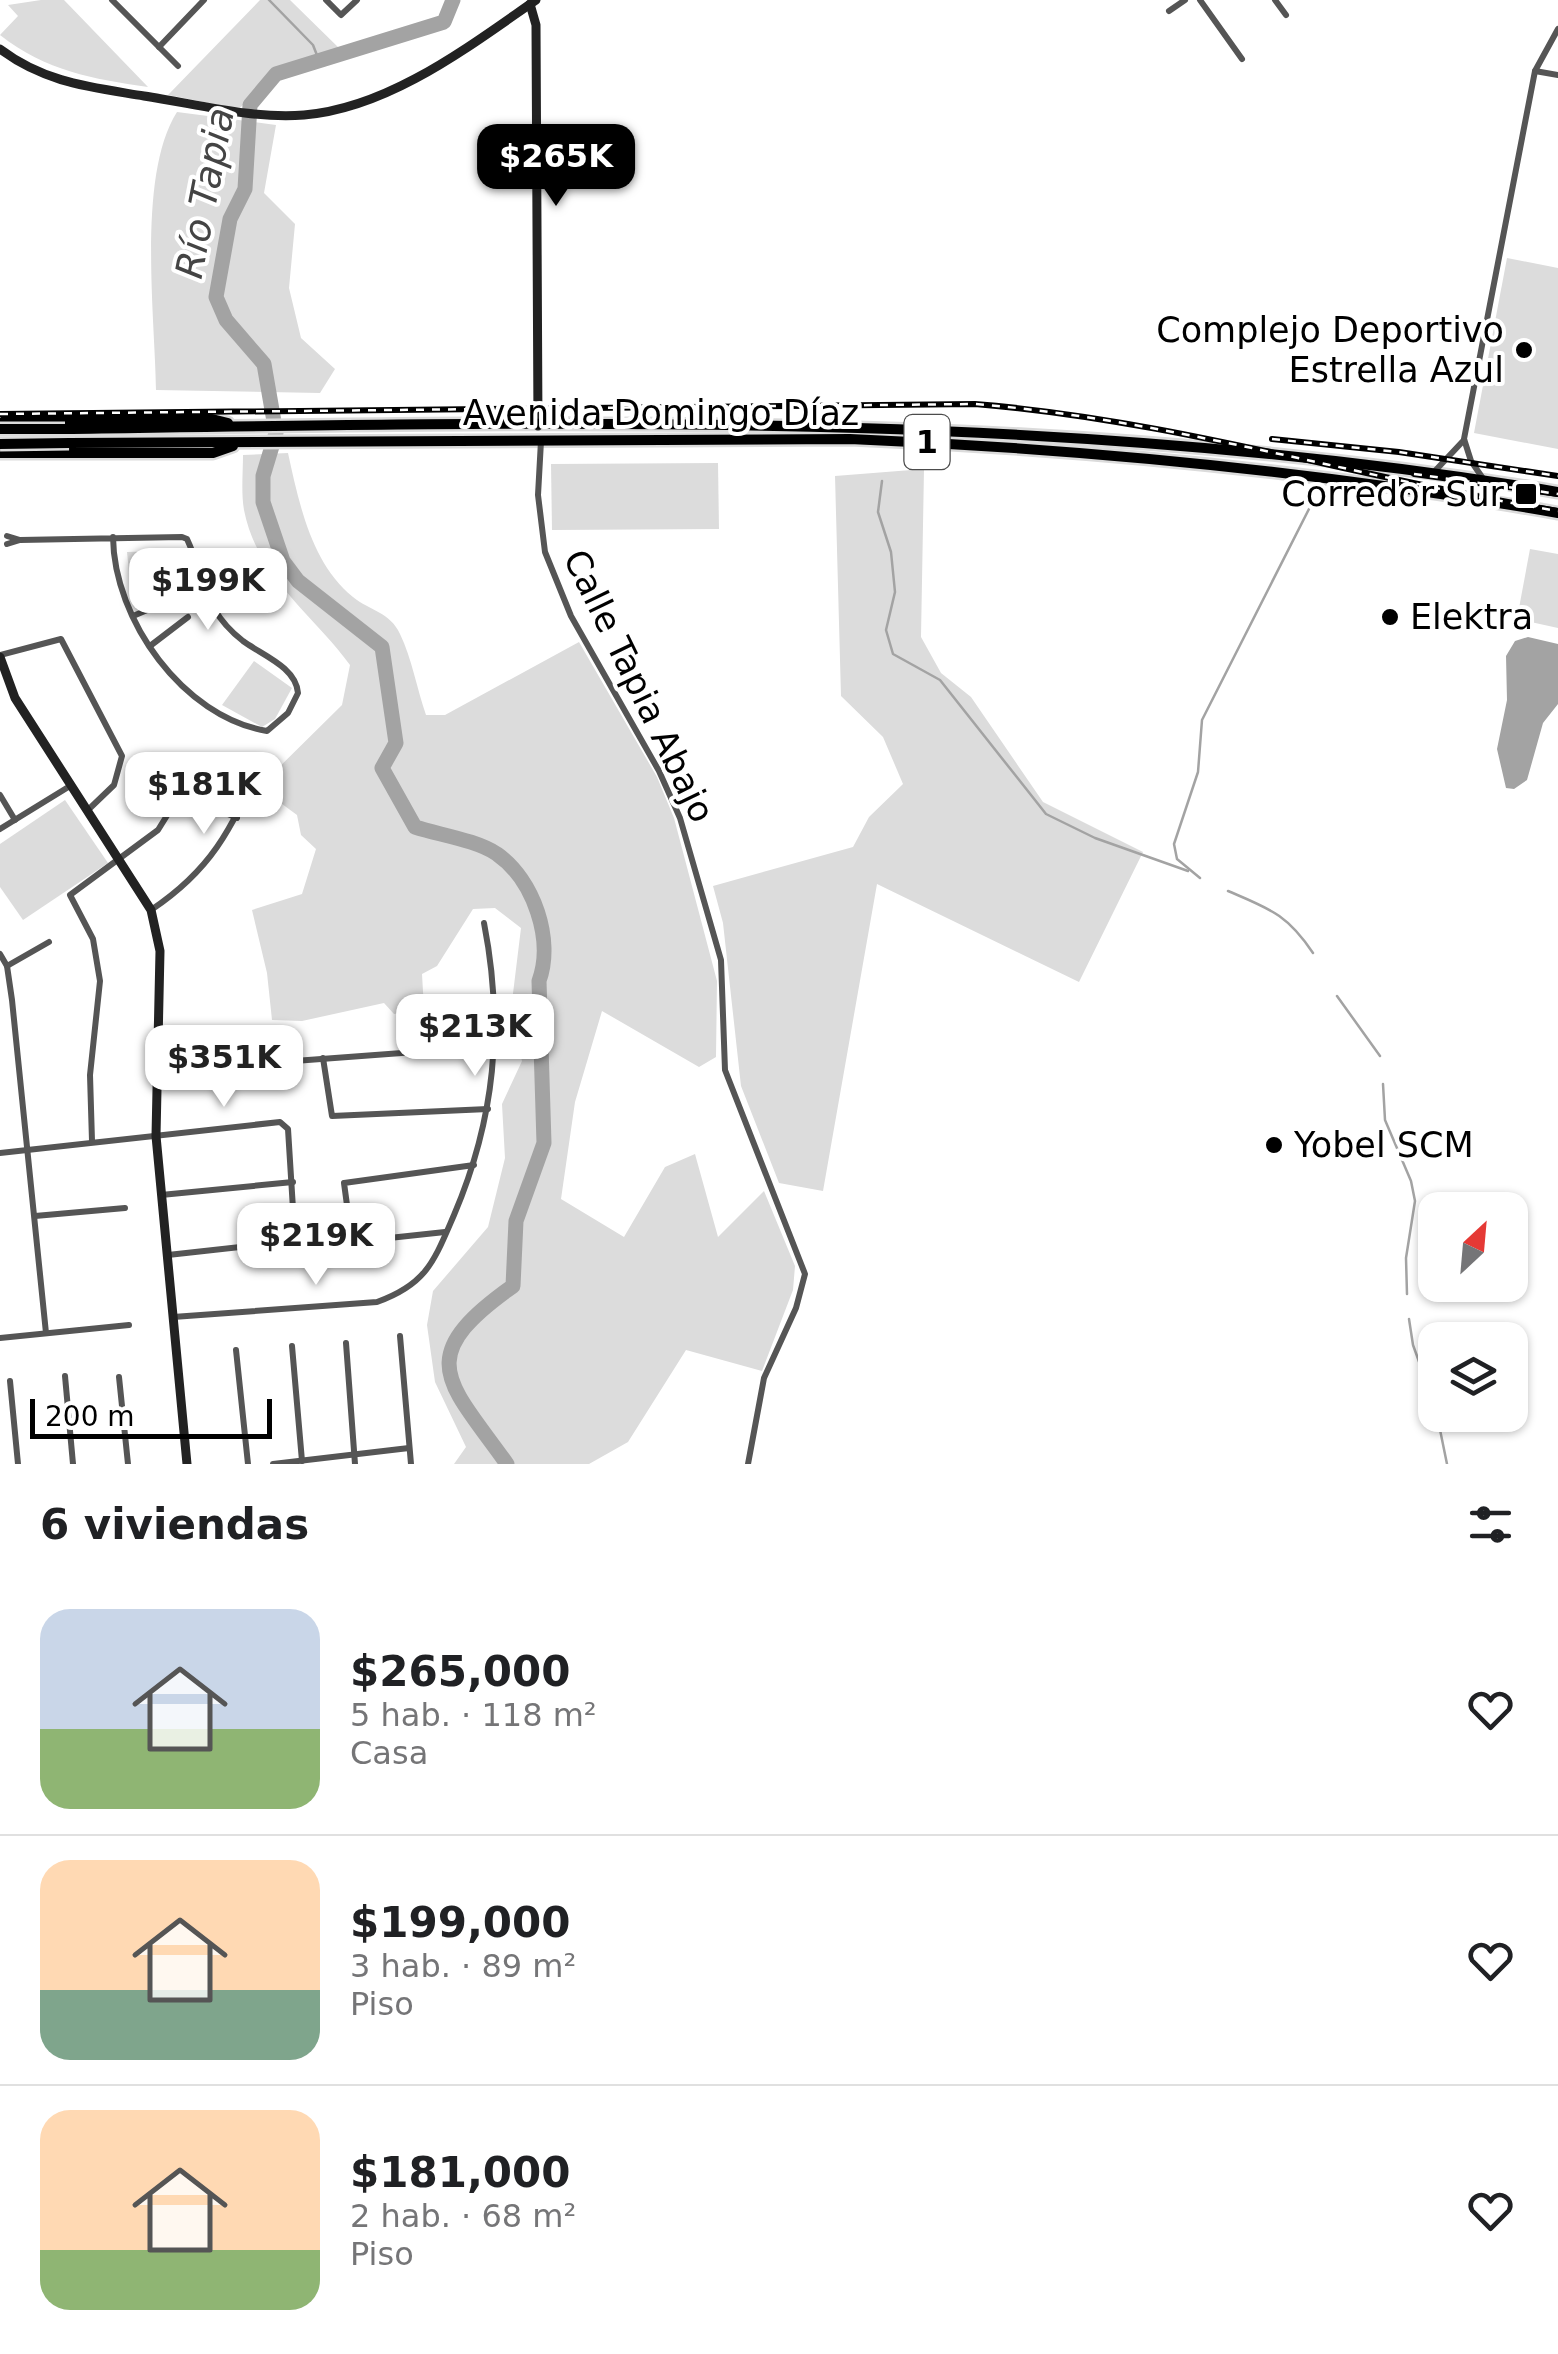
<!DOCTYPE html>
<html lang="es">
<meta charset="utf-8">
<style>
:root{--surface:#fff;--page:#f2f2f2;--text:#202124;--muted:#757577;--line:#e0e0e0;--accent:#000}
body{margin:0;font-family:"DejaVu Sans",sans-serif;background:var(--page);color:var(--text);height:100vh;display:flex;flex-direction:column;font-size:38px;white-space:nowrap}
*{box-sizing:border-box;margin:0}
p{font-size:32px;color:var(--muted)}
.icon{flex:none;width:55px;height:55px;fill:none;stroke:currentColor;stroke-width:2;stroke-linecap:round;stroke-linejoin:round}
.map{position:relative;height:1464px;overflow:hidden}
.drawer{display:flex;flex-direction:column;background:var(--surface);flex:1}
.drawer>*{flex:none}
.needle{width:65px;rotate:26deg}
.buttons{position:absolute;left:1418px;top:1192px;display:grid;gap:20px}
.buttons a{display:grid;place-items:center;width:110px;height:110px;border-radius:20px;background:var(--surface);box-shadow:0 2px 8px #0004;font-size:50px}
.scale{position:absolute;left:30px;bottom:25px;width:242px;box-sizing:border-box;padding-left:10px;border:5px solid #000;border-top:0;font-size:28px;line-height:35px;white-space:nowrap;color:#000;-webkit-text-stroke:8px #fff;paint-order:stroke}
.price{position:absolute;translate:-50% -85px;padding:0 22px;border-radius:20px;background:#fff;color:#222;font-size:32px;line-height:65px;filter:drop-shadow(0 2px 5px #0008)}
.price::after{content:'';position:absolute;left:50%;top:60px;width:30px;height:22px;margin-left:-15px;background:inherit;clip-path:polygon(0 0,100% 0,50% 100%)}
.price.selected{background:var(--accent);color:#fff}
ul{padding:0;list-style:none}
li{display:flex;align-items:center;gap:30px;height:250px;padding:0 40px}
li+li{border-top:2px solid var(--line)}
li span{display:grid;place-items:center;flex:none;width:280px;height:200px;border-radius:30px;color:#555}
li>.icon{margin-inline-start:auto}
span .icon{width:120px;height:120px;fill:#fffc;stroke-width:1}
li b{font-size:42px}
h2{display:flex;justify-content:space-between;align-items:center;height:120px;padding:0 40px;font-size:42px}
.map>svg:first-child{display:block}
</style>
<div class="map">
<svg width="1558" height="1464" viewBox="0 0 1558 1464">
<rect width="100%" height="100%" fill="#fff"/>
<g fill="#dcdcdc">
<path d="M 41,0 L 64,0 L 148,87 C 93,79 46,71 0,35 L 18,16 L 8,5 Z"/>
<polygon points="260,0 290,0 341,50 270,77 239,109 168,95"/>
<path d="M 177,112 L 276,125 L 264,193 L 295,224 L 289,288 L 301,338 L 335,369 L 320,393 L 156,390 C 155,315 137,175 177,112 Z"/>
<polygon points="1507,258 1558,268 1558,449 1474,433"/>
<path d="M 288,453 C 299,503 311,563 353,597 C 370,611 390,612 400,634 C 412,659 417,689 426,715 L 445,715 L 579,642 L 657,777 L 674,818 L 717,981 L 716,1057 L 699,1067 L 602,1011 L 575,1102 L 561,1199 L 624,1237 L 665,1167 L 695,1154 L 718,1237 L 764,1191 L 795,1266 L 793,1290 L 762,1371 L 686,1350 L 628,1442 L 589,1464 L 454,1464 L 466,1447 L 435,1382 L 427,1325 L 433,1291 L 488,1227 L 505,1158 L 502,1104 L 522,1061 L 510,1018 L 521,928 L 495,908 L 473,909 L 437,966 L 422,974 L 424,1009 L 394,1014 L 384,1003 L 302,1021 L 272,1020 L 267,973 L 252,910 L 302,894 L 316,849 L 301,835 L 297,815 L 259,787 L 342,705 L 350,665 C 313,614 257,577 244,510 C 241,493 243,472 243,455 Z"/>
<polygon points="718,463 719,529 552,530 551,464"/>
<polygon points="924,469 921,637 941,673 971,697 1043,802 1143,852 1079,982 877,884 823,1191 779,1183 741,1086 723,923 713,886 853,847 869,817 903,784 883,737 841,696 835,476"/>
<polygon points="1530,549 1558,554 1558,628 1517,619"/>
<polygon points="184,550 191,574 183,578 185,584 143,603 135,581 130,582 127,552"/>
<polygon points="254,661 292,688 275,719 262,727 222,705"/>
<polygon points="65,800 108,863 23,920 0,887 0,844"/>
</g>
<polygon fill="#a3a3a3" points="1528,637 1558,644 1558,704 1543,723 1527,780 1514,789 1506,788 1497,749 1507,700 1506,656 1515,641"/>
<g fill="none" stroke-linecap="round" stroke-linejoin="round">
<g stroke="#a3a3a3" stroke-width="2.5">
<polyline points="269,0 313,45 320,63"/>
<polyline points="882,481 878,512 891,552 895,592 886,630 893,654 940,680 1046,814 1095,838 1188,871"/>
<polyline points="1200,878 1177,859 1174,844 1198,772 1202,720 1311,505"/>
<path d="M 1228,891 C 1270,909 1287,914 1313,953"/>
<polyline points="1337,996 1380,1056"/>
<polyline points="1383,1084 1385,1120 1411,1181 1415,1201 1406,1258 1407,1294"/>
<polyline points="1409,1319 1413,1345 1435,1406"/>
<polyline points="1437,1415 1447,1464"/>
</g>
<path stroke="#a3a3a3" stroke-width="15" d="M 453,0 L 444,22 L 276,74 L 250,105 L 245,189 L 230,219 L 216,297 L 226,320 L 264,364 L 276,433 L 263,476 L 263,502 L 283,561 L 298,581 L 382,647 L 396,743 L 382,768 L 415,827 C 440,835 476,840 497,854 C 534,880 554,940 539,981 L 544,1143 L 516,1221 L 513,1286 C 411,1358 448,1381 507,1464"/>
<g stroke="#dbdbdb" stroke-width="15">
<g id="primary">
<polyline points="4,421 208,418 228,423"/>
<path d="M 65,429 C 564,422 1065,409 1558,492"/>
<path d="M 69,443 L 850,439 C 1088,449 1323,472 1558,513"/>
<polyline points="0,453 213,453 233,446"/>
</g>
</g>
<g stroke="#555" stroke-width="6">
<polyline points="112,0 178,66"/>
<polyline points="326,0 341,15 357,0"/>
<polyline points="1200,0 1242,59"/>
<polyline points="1275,0 1286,15"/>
<polyline points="1169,11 1185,0"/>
<polyline points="159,47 204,0"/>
<polyline points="1535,71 1558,75"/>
<polyline points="541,441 538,495 545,552 571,616 659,771 680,818 721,960 725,1070 805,1274 796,1308 764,1378 748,1464"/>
<polyline points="1434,472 1464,440"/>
<polyline points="1484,480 1471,461 1464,439 1535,71 1558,29"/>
<path d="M 7,536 L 20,540 L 182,537 L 187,539 C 206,580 203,610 243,641 C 262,655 296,667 298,693 L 288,713 L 267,731 C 183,717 114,620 113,537"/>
<polyline points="7,544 20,540"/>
<polyline points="133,616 185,594"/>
<polyline points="150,646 188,617"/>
<polyline points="0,655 61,639 122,756 114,785 88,810"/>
<polyline points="0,795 15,820"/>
<polyline points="0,829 70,786"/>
<path d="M 151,910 C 211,870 231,830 259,766"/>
<polyline points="0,954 7,966 12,1000 46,1333"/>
<polyline points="7,966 49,942"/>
<polyline points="323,1058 332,1116 488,1109"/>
<polyline points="158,1071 496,1046"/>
<polyline points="92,1141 90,1075 100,981 93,939 70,895 158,830 181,793 237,818"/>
<polyline points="0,1153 280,1122 288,1129 295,1241"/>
<polyline points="161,1195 293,1182"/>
<polyline points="35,1216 125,1208"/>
<polyline points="445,1232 352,1242 344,1183 474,1165"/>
<polyline points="168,1255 295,1241 321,1244"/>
<path d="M 173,1317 L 377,1302 C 427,1284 434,1261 454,1215 C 495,1119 504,1025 484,923"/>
<polyline points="400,1336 411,1464"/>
<polyline points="0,1338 129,1325"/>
<polyline points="346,1343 355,1464"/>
<polyline points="292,1346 302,1461"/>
<polyline points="236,1350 248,1464"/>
<polyline points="65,1376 73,1464"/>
<polyline points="119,1377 128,1464"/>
<polyline points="10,1381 18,1464"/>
<polyline points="273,1464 409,1448"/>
</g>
<g stroke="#222" stroke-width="9">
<polyline points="530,4 536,25 538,426"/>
<path d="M 0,49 C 45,83 91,87 144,96 C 197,104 250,119 304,115 C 389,108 468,47 536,0"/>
<polyline points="0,657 15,698 151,910 160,951 156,1136 187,1464"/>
</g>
<use href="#primary" stroke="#000" stroke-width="10"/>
<g stroke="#000" stroke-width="6">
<g id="rail">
<path d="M 0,414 L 975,404 C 1174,420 1363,479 1558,511"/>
<polyline points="1272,439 1399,452 1558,476"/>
<polyline points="1414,474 1558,494"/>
</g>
</g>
<use href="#rail" stroke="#fff" stroke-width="2.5" stroke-dasharray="8" stroke-linecap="butt"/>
<g stroke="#dbdbdb" stroke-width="15" stroke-linecap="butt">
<g id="primary-bridge">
<polyline points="0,429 65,429"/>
<polyline points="0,444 69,443"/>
</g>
</g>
<use href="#primary-bridge" stroke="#000" stroke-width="10"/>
</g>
<g fill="#000" stroke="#fff" stroke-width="4">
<circle cx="1524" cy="350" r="10"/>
<rect x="1514" y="482" width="24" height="24" rx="5"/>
<circle cx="1390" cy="617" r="10"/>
<circle cx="1274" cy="1145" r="10"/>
</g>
<g text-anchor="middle" stroke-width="8" stroke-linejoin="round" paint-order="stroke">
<rect fill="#fff" stroke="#4c4c4c" stroke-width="2.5" x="904.5" y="415" width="45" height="54" rx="8"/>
<g font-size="32" font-weight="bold" fill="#000">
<text x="927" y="453">1</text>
</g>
<g font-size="35" fill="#000" stroke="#fff" text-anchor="end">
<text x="1504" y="342">Complejo Deportivo<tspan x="1504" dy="40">Estrella Azul</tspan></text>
<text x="1504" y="506">Corredor Sur</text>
<text x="1410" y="629" text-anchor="start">Elektra</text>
<text x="1294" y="1157" text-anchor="start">Yobel SCM</text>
</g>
<g font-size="35" fill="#000" stroke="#fff">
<text x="661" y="425">Avenida Domingo Díaz</text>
<text transform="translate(639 686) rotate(64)" y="12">Calle Tapia Abajo</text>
</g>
<g font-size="38" font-style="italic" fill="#444" stroke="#fff">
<text transform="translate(205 193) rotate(-79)" y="13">Río Tapia</text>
</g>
</g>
</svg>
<div class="buttons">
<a><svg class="needle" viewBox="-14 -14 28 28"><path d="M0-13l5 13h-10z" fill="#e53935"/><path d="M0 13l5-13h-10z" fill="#757577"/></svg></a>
<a><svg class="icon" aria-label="layers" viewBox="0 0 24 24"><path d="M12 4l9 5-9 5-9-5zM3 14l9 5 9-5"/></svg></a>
</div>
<div class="scale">200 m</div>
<b class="price selected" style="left:556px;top:209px">$265K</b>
<b class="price" style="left:208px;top:633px">$199K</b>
<b class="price" style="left:204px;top:837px">$181K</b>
<b class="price" style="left:475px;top:1079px">$213K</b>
<b class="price" style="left:224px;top:1110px">$351K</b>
<b class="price" style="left:316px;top:1288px">$219K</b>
</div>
<section class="drawer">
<h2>6 viviendas<svg class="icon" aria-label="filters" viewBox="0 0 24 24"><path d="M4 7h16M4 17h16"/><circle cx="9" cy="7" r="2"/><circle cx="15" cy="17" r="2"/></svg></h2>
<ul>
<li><span style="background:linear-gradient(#c9d6e8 60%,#8fb573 0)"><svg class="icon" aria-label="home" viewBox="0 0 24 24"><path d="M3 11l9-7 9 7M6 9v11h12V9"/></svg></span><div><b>$265,000</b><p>5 hab. · 118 m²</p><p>Casa</p></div><svg class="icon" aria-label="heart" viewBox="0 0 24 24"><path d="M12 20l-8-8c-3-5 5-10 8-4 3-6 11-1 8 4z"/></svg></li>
<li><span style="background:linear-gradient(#ffd9b3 65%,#7fa58c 0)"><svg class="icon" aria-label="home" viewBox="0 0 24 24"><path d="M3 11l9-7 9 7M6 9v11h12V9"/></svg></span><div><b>$199,000</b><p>3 hab. · 89 m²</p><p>Piso</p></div><svg class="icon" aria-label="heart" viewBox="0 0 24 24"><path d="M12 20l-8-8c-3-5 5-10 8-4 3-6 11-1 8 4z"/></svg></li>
<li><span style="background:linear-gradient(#ffd9b3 70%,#8fb573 0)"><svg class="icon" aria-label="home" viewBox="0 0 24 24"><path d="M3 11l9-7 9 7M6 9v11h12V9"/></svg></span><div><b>$181,000</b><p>2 hab. · 68 m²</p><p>Piso</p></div><svg class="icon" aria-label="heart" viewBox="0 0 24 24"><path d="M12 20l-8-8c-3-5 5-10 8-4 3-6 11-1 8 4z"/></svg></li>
</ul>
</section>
